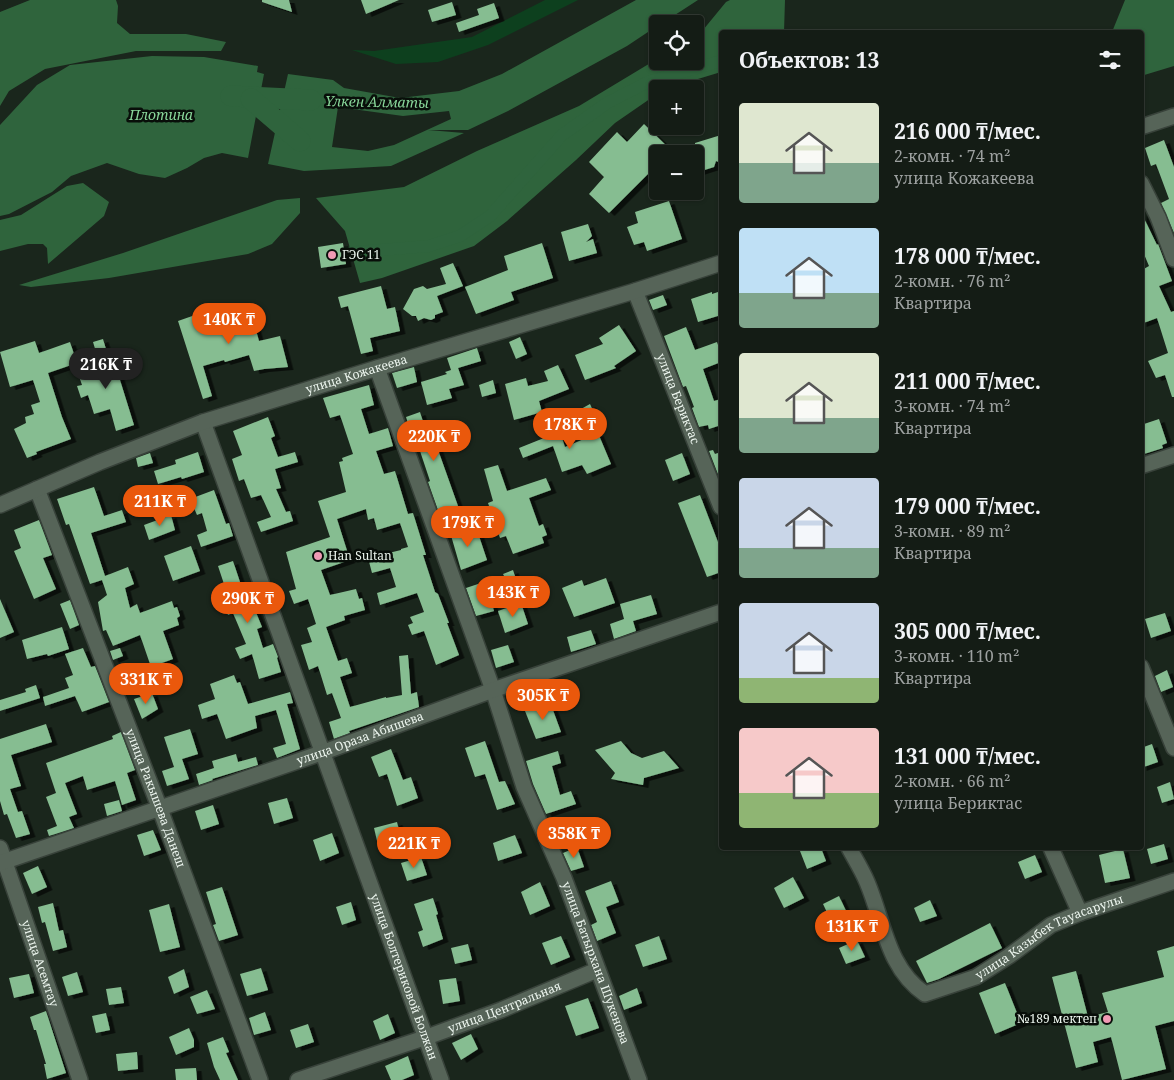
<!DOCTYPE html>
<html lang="ru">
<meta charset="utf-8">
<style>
:root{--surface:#141c15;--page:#1d251e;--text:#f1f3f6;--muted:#9da1a0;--line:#333a34;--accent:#ea580c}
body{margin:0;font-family:"Noto Serif",serif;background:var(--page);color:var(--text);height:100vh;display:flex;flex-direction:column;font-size:19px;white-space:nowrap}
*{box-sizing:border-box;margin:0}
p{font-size:16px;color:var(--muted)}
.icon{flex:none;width:28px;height:28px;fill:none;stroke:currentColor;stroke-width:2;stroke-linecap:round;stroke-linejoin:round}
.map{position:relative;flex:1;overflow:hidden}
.drawer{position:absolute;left:719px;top:30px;width:425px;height:820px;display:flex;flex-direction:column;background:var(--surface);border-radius:5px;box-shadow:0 1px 4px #0004,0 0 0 1px var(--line)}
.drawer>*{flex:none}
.tools{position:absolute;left:649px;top:15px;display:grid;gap:10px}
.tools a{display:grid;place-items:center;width:55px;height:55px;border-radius:5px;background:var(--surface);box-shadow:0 1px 4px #0004,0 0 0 1px var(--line);font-size:25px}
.price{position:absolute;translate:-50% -42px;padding:0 11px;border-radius:18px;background:var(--accent);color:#fff;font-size:16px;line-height:32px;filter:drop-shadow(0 1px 2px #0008)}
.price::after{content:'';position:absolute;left:50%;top:30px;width:15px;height:11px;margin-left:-8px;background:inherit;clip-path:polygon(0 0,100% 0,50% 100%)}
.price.selected{background:#222;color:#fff}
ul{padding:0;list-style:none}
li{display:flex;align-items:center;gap:15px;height:125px;padding:0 20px}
li span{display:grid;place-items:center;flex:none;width:140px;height:100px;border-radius:5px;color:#555}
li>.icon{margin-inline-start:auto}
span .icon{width:60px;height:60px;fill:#fffc;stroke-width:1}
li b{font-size:21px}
h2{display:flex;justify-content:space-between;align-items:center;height:60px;padding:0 20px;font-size:21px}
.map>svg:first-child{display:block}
</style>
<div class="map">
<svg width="1174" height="1080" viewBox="0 0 1174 1080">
<defs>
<filter id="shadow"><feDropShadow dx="5.5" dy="3" stdDeviation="0" flood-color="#0009"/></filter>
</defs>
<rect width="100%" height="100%" fill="#1a261c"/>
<polygon fill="#0d401e" points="545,0 578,0 488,45 438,62 396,64 352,50 374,51 472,37"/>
<g fill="#2f643c">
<polygon points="30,0 116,0 118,6 117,23 130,34 186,34 226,42 221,51 136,51 45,69 9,91 0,106 0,12"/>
<polygon points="730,0 785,0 784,32 721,32 721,72 665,89 658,89 657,94 615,123 576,160 507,221 474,246 382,278 360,283 345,231 316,198 404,187 477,151 579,106 657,59 658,61 695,61 695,35 703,30 726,2"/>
<polygon points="83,183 109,202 104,216 48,264 47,248 43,244 28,244 0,251 0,220 21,215 67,186"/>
<polygon points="300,198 300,213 272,244 248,254 109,278 31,287 19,285 123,253 277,200"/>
</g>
<g fill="#2f643d" fill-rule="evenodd">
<path d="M 636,0 L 698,0 L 661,24 L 658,24 L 657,26 L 627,46 L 508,111 L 468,130 L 428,130 L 464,133 L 391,166 L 304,171 L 268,164 L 288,74 L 333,80 L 344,88 L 400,98 L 459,91 L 502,74 ZM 338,107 L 403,116 L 449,111 L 451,119 L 394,145 L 368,151 L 332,147 Z"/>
<polygon points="1125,0 1174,0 1174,66 1141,76 1141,32 1112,32"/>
<polygon points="152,56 204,57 258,66 257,72 264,74 248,158 222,153 204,158 187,168 165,178 139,174 107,163 71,176 52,192 9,214 0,216 0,125 37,85 70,65"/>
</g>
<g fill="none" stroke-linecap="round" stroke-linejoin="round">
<polyline stroke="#2f643d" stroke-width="12" points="345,253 429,246 460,236 490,216 562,135 607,103 648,82 721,61"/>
<g stroke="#2f643d" stroke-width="21">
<polyline points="231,96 311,100"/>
<polyline points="251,99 300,141"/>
</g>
</g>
<g fill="#86bd91" filter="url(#shadow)">
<polygon points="262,0 289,0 292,12 262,2"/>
<polygon points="361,0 399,0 366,14"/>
<polygon points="452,2 456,15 432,22 428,10"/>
<polygon points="494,3 499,18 459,32 456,23 479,15 477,9"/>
<polygon points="644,124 675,154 658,154 658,164 609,213 589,194 604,177 589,162 617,132 627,142"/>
<polygon points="721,135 721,163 716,161 714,167 695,173 695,143"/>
<polygon points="1164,140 1174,167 1174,233 1161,203 1169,199 1156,164 1151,166 1145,148"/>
<polygon points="669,201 682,239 647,251 644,242 634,245 627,227 638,223 635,212"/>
<polygon points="1141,212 1157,245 1158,244 1172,281 1159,286 1171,312 1174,311 1174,397 1172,397 1165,375 1156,378 1148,361 1168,353 1157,318 1141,324 1141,279 1145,278 1142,270 1149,266 1141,247"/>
<polygon points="588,224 592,236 586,242 593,239 597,253 569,261 561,232"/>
<polygon points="343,243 346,264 321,268 318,247"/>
<polygon points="542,243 553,278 511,292 514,300 476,314 465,287 508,270 504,256"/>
<polygon points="453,263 463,286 437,296 443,312 435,315 435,318 431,320 424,318 418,321 416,316 412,316 403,309 414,289 423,286 427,289 446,284 440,268"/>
<polygon points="381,286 387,309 395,307 400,331 370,338 373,351 361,354 348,306 341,308 338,297"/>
<polygon points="721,291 721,315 698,322 691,299 712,292 712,294"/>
<polygon points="663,295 667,305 653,310 649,300"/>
<polygon points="250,309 259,341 280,336 288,367 264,369 254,371 249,355 225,362 224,360 203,366 212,396 203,399 178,321 198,314 202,325"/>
<polygon points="619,325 636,351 614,366 616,368 585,380 575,355 603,344 599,338"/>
<polygon points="686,327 695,350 717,342 721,354 721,362 703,369 714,401 721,399 721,425 709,429 708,425 699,427 692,408 694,407 686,386 683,387 664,336"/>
<polygon points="520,337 527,354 516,359 509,342"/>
<polygon points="103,339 111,366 115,364 134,425 116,431 110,409 94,414 88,395 81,398 77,386 82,385 79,376 101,369 93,342"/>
<polygon points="35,341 39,353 70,342 77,363 48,373 62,417 71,439 36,452 37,454 27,458 14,429 26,423 25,417 34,414 31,405 40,402 33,380 10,387 0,352"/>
<polygon points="477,348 481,361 458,368 464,385 449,389 452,398 427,405 421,382 447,374 445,372 451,370 447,358"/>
<polygon points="558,365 569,389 539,401 542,412 514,420 505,384 526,378 528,386 548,381 544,371"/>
<polygon points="414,367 417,382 397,388 392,373"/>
<polygon points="493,380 496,393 482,397 479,385"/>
<polygon points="369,385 374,405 361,409 369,434 388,428 393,446 376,451 384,474 395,471 408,514 413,513 426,555 423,555 435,592 438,594 449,623 447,623 459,655 436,665 424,631 412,635 408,625 413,623 410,617 424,612 417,593 380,605 377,593 396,587 390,568 372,573 368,558 401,550 401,549 408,547 400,523 377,530 374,518 368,520 366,509 337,519 350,560 321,570 330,595 356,589 359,599 362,598 365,610 344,616 345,620 326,627 338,661 347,658 352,673 340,677 350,707 386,697 386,698 402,695 399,656 408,655 411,694 417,692 419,707 349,731 350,733 334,739 329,722 341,718 332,693 327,695 318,666 309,670 301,645 312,642 307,628 316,624 308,599 294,604 289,591 296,589 286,552 330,537 318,501 346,492 339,462 343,461 342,458 353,454 340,415 330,418 323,398"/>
<polygon points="590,404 597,419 588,424 581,409"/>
<polygon points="420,412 426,431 427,430 430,437 452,431 455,442 437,447 458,506 439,513 428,482 430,481 420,451 417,452 406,417"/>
<polygon points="268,417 275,436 271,438 278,457 295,452 298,462 275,469 281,488 276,489 286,512 290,511 293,521 261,532 257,522 271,517 261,495 251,498 244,479 239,481 232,459 242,455 233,431"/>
<polygon points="1159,419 1167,443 1162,445 1163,448 1141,455 1141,430 1145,429 1144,424"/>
<polygon points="556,420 565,447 598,433 611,464 587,474 582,465 562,472 553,446 523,458 519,448 544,438 540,426"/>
<polygon points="713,450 715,454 721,452 721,482 709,451"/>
<polygon points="198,452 204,472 182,479 181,477 158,484 154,471 176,464 175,460"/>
<polygon points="150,453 153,463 138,467 136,458"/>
<polygon points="682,453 690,474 673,481 665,460"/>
<polygon points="498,465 507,491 546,478 551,490 529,498 539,526 543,524 547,535 542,537 544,543 513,554 506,536 500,538 488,503 493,501 484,469"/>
<polygon points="94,487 104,516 122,510 126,522 91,533 105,576 128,567 134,584 125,588 130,608 137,604 140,613 172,601 174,608 177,607 180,616 177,618 179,625 163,631 173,659 151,667 140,635 113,646 106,630 103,631 98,602 107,595 102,580 90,584 69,524 66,525 57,499"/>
<polygon points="214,490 226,524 229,523 233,536 201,547 197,535 207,531 202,513 197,515 190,499"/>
<polygon points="700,495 721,550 721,572 707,577 678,503"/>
<polygon points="171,515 175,530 149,540 144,525"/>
<polygon points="39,520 52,555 43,558 56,589 34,599 14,551 21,548 14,530"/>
<polygon points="463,527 465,533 477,530 487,560 461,570 450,532"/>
<polygon points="191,546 200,571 173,581 164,556"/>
<polygon points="233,561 244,594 248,593 262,627 257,629 263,648 273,644 278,657 277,658 281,672 259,679 252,654 240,659 235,648 246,644 233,613 228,615 223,601 229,599 218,566"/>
<polygon points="513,570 518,585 489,594 494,611 476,616 466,588 478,584 479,586 505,578 503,574"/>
<polygon points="606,578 615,603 574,617 562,588 582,580 584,586"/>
<polygon points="651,595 657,614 633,621 636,631 614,639 610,624 624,619 620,604"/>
<polygon points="0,599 14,632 0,638"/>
<polygon points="70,600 79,625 70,629 60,604"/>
<polygon points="521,603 528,624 505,633 498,611"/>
<polygon points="1165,613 1171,631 1151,638 1145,619"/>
<polygon points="62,627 69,649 48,656 47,654 27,659 22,640"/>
<polygon points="591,630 596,644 571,652 567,637"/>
<polygon points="508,645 514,662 496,668 491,650"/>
<polygon points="83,648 91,667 95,666 109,702 82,712 75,696 45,706 43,697 69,688 65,678 73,675 65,654"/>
<polygon points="120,648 123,656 113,660 110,651"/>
<polygon points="1167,670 1173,687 1161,692 1155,676"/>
<polygon points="234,675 237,683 240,682 248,704 290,692 293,703 287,704 300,749 277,758 273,748 286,744 276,710 255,716 257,728 226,739 217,714 202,719 198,705 215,699 210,684"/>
<polygon points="36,685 40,698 0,711 0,700 26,692 25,689"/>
<polygon points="152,693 158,709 142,719 134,699"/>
<polygon points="550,702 561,732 536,739 525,711"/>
<polygon points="46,724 52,742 11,755 21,786 10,789 18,812 22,811 30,834 16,838 7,814 4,815 0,801 0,739"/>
<polygon points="190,729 198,754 182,759 189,779 167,786 162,771 174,767 164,737"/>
<polygon points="121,732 135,770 127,773 136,800 122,805 115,781 87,790 83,776 65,783 77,814 69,817 74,828 49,836 47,830 57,826 46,797 56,793 46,763 113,739 112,736"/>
<polygon points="485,741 499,782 505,781 515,804 497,810 485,774 475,777 465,748"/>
<polygon points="621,741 631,753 642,758 664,751 679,768 644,778 643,785 611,779 615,773 595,750"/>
<polygon points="1152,744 1158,762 1141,768 1141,748"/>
<polygon points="391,749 403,780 411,777 418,798 397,806 387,774 379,777 371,757"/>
<polygon points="558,751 561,763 552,766 560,795 571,791 576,804 546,814 533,784 526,761"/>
<polygon points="236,754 238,762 256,757 258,765 212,779 213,780 199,785 196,774 214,768 212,761"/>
<polygon points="1170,782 1174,799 1162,803 1157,787"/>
<polygon points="287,798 293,818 274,824 268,803"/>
<polygon points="119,800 122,811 107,816 104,804"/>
<polygon points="213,805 219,824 201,830 195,811"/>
<polygon points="397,822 401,838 378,845 374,828"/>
<polygon points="153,830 161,850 144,856 137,835"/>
<polygon points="332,833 339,853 320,861 313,840"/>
<polygon points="515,835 522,853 498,861 493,843"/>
<polygon points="1164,844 1168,859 1151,864 1147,849"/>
<polygon points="577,847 584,867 571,871 563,853"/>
<polygon points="809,848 821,848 826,861 807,869 800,851"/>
<polygon points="1123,849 1130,878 1105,883 1099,855"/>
<polygon points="1035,855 1042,872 1025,879 1018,862"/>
<polygon points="421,857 427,875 407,881 401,863"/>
<polygon points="38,866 47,887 32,894 23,873"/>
<polygon points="793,877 804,898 784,908 774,888"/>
<polygon points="611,881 619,902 606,907 616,933 597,941 591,925 597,922 585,891"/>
<polygon points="540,882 550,906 530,915 521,892"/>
<polygon points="222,887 238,935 219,941 213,925 216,924 206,892"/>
<polygon points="839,896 848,915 832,923 823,904"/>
<polygon points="433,898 438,914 436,915 443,939 423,947 418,932 423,930 414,904"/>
<polygon points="930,900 937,916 920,922 914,908"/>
<polygon points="351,902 356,920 342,925 336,907"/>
<polygon points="53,903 59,931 63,930 67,947 53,951 45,922 42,923 38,907"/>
<polygon points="169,904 180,947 160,952 149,910"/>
<polygon points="990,923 1002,948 939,979 927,983 916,961"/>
<polygon points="561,936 570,957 551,965 542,943"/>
<polygon points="659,936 667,959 643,967 635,945"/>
<polygon points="857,940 865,957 846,964 839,948"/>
<polygon points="468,944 472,960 455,964 451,948"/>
<polygon points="1174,946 1174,1021 1155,1026 1166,1069 1122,1080 1111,1037 1093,1042 1098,1062 1076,1068 1052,977 1076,971 1088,1017 1108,1012 1102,993 1164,977 1157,951"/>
<polygon points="261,968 268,990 247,996 240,974"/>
<polygon points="184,969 189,987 174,994 168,977"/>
<polygon points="77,972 83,992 68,996 62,977"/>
<polygon points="29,974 34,993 14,998 9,978"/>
<polygon points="456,978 460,1001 443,1004 439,980"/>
<polygon points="1005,983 1021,1023 995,1034 979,993"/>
<polygon points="121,987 124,1003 109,1005 106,989"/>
<polygon points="637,988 642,1003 624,1010 619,996"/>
<polygon points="207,990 215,1009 197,1014 190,997"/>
<polygon points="588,998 599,1028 576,1036 565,1006"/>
<polygon points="46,1011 66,1073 47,1079 44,1064 46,1064 36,1030 34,1030 30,1017"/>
<polygon points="265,1012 271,1030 254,1035 249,1018"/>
<polygon points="106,1013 110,1030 96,1033 92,1016"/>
<polygon points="388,1014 395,1033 380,1040 373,1021"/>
<polygon points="308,1024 314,1042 296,1048 290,1030"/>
<polygon points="189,1028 194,1040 194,1047 176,1055 169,1037"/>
<polygon points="471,1034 478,1049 461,1060 452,1043"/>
<polygon points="223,1037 229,1052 226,1053 238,1080 220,1080 214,1067 207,1043"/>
<polygon points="137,1052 138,1069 118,1071 116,1054"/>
<polygon points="408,1056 414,1075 402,1080 391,1080 385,1066"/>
<polygon points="196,1068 197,1080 176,1080 175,1069"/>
</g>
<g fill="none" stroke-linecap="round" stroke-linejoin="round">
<g stroke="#38423a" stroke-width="18">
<g id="minor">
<polyline points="1141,127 1174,116"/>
<polyline points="1141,183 1158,217 1174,259"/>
<path id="s1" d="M 635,291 L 721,507"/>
<path id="s2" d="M 377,368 L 493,690 L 524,787 L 564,878 L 639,1080"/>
<path id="s3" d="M 203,422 L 441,1080"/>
<polyline points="1141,466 1174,455"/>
<path id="s4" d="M 37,489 L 160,809 L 260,1080"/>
<path id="s5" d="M 0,505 L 100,462 L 203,422 L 377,368 L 635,291 L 721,263"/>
<polyline points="1141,667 1174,748"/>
<path id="s6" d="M 0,848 L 80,1080"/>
<path id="s7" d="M 849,848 C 855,859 862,870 867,882 C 884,922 887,968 925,994 L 976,977 L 1009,956 L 1051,925 L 1080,913 L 1174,881"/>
<polyline points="1051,848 1080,913"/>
<path id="s8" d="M 0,863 L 324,752 L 493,690 L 721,612"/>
<path id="s9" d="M 298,1080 L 427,1037 L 501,1010 L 597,970"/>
</g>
</g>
<use href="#minor" stroke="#566458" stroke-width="15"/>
</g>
<g fill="#f09ab4" stroke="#080e09" stroke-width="2">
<circle cx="332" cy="255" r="5"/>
<circle cx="318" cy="556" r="5"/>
<circle cx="1107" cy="1019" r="5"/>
</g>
<g text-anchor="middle" stroke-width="5" stroke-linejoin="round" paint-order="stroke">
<g font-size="12" fill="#ecf5ee" stroke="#080e09" text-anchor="start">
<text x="342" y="259">ГЭС 11</text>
<text x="328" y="560">Han Sultan</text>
<text x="1097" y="1023" text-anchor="end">№189 мектеп</text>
</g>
<g font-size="12" fill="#ecf5ee" stroke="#080e09">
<text dy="4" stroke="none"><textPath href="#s5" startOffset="380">улица Кожакеева</textPath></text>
<text dy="4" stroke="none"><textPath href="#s1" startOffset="116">улица Бериктас</textPath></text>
<text dy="4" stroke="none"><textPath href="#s8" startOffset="381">улица Ораза Абишева</textPath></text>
<text dy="4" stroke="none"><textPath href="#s4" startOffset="331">улица Ракышева Данеш</textPath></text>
<text dy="4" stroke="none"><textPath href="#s7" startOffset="305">улица Казыбек Тауасарулы</textPath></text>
<text dy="4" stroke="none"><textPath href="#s2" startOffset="634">улица Батырхана Шукенова</textPath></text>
<text dy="4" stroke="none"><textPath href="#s6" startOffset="122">улица Асемтау</textPath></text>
<text dy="4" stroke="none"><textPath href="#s3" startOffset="590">улица Болтериковой Болжан</textPath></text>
<text dy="4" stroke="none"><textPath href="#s9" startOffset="219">улица Центральная</textPath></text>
</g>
<g font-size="14" font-style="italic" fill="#88d699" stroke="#080e09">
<text transform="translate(377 102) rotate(1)" y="5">Үлкен Алматы</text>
<text x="161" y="120">Плотина</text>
</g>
</g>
</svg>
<div class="tools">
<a><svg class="icon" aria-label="locate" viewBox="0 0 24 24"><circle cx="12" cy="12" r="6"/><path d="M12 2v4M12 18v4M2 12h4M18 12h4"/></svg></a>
<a>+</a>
<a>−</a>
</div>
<b class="price" style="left:229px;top:345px">140K ₸</b>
<b class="price selected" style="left:106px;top:390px">216K ₸</b>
<b class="price" style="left:570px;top:450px">178K ₸</b>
<b class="price" style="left:434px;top:462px">220K ₸</b>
<b class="price" style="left:160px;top:527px">211K ₸</b>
<b class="price" style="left:468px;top:548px">179K ₸</b>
<b class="price" style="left:513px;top:618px">143K ₸</b>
<b class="price" style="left:248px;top:624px">290K ₸</b>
<b class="price" style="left:146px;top:705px">331K ₸</b>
<b class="price" style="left:543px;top:721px">305K ₸</b>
<b class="price" style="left:574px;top:859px">358K ₸</b>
<b class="price" style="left:414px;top:869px">221K ₸</b>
<b class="price" style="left:852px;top:952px">131K ₸</b>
<section class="drawer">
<h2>Объектов: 13<svg class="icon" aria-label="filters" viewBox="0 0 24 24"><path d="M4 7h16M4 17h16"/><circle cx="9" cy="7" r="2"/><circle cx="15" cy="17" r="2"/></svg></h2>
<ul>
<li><span style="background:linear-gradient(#dfe7d0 60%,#7fa58c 0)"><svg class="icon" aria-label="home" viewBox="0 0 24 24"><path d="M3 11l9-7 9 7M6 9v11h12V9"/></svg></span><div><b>216 000 ₸/мес.</b><p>2-комн. · 74 m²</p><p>улица Кожакеева</p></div></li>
<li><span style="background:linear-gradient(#bfe0f5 65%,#7fa58c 0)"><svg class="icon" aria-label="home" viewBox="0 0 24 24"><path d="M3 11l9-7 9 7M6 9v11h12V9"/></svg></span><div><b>178 000 ₸/мес.</b><p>2-комн. · 76 m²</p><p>Квартира</p></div></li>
<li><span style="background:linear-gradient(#dfe7d0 65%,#7fa58c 0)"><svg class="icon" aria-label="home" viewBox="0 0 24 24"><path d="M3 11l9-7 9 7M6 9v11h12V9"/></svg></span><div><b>211 000 ₸/мес.</b><p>3-комн. · 74 m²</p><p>Квартира</p></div></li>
<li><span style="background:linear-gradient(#c9d6e8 70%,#7fa58c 0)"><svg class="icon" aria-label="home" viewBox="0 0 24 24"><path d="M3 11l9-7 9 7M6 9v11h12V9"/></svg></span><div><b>179 000 ₸/мес.</b><p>3-комн. · 89 m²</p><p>Квартира</p></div></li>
<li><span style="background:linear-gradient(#c9d6e8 75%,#8fb573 0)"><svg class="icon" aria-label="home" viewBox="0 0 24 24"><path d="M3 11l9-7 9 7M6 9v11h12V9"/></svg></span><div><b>305 000 ₸/мес.</b><p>3-комн. · 110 m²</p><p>Квартира</p></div></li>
<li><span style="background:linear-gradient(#f6c9c9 65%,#8fb573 0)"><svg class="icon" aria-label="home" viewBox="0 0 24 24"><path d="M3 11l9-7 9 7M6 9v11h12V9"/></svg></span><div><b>131 000 ₸/мес.</b><p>2-комн. · 66 m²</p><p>улица Бериктас</p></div></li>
</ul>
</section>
</div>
